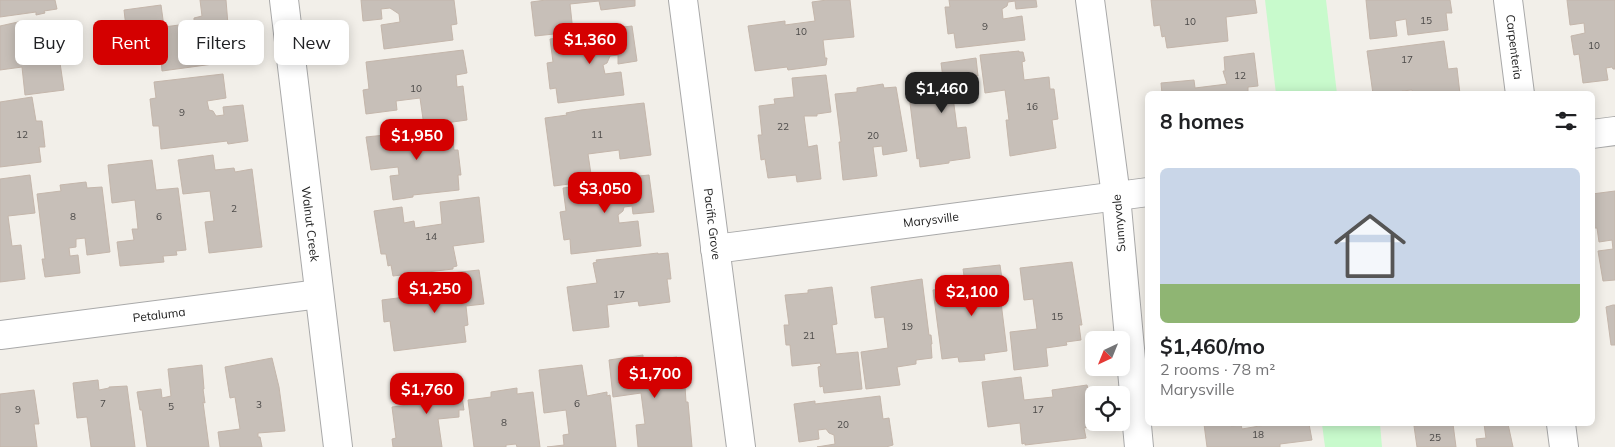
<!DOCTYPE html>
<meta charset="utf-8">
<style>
:root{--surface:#fff;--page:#f2f2f2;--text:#202124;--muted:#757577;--accent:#d40000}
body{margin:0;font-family:Mulish,sans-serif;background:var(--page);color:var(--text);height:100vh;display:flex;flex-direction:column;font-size:19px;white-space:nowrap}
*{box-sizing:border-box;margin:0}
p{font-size:16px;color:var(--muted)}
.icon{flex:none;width:28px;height:28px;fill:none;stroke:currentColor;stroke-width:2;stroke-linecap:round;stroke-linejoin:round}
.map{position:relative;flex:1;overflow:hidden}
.drawer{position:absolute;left:1145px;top:91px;width:450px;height:335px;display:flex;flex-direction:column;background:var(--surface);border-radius:8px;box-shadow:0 2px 12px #0003}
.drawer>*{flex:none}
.banner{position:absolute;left:15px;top:20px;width:475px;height:45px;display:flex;gap:10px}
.needle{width:32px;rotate:223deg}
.tools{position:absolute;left:1085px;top:331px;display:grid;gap:10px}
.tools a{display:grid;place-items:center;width:45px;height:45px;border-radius:8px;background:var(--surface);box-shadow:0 2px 12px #0003;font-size:25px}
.price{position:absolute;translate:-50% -42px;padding:0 11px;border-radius:10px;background:var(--accent);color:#fff;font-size:16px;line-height:32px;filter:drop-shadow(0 1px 2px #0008)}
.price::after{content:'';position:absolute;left:50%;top:30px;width:15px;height:11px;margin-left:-8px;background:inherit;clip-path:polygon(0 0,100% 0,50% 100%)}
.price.active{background:#222;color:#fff}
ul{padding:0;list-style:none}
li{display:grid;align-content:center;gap:10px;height:265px;padding:0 15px}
li span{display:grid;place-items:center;height:155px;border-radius:8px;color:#555}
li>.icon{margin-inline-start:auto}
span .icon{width:90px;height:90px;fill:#fffc;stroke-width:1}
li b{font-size:21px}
h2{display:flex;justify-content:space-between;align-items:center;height:60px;padding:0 15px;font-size:21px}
.chip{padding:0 18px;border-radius:8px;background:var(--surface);box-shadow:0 2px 12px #0003;font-size:18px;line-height:45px}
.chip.active{background:var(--accent);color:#fff}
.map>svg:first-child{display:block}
</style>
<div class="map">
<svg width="1615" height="447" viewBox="0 0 1615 447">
<rect width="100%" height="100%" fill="#f2efe9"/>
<g fill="#c8facc">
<polygon points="1265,0 1326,0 1337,94 1276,94"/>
<polygon points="1322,424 1380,424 1382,447 1325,447"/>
</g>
<g fill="#c7bfb8" stroke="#c4b6ab">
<polygon points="0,0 55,0 57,9 44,11 45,13 36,15 36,12 0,17"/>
<polygon points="200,0 226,0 229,37 232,37 235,61 162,71 160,49 129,53 124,10 161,5 164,27 194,23 194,18 202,16"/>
<polygon points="361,0 454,0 457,24 451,25 453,40 384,49 381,25 400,22 399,14 390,8 381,9 382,19 363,21"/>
<polygon points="546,0 635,0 635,6 601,10 599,1 570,4 573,32 535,36 531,2"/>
<polygon points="827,0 850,0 854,37 823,40 825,58 827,58 826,65 788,70 787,67 755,71 748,26 785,21 785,25 815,21 812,2"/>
<polygon points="949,0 1036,0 1037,7 1016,9 1015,1 1008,2 1007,6 1002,9 1003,19 1022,16 1025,40 956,48 954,33 948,34 945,7 950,7"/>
<polygon points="1151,0 1255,0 1257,13 1226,17 1228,41 1167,48 1165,36 1162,37 1160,25 1154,26"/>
<polygon points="1366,0 1450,0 1452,13 1446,13 1448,30 1408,35 1406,19 1395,21 1397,36 1370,39"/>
<polygon points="1567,0 1615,0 1615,69 1613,69 1612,67 1606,68 1608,80 1583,83 1579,54 1574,55 1571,36 1585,33 1584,23 1570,25"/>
<polygon points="18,22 32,22 34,37 37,36 41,58 59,56 64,90 25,95 22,67 0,70 0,26"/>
<polygon points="632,26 637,61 618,64 618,55 610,56 607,63 603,65 605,74 621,72 624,95 558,103 556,88 550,89 547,63 553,62 550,39 615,31 614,28"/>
<polygon points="1444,41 1448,69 1457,68 1460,94 1413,94 1412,90 1402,91 1402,94 1373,94 1367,51"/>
<polygon points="463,50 467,73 456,75 457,87 463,86 467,120 424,126 420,98 396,101 397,110 366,114 363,90 369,89 366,62"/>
<polygon points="1019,51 1019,52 1023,52 1025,61 1022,62 1024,80 1049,77 1050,89 1054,89 1058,119 1052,120 1056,148 1010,156 1006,120 1009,120 1005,90 985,93 980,55"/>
<polygon points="1254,53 1258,86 1248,87 1248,94 1162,94 1161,83 1194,80 1195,88 1227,84 1223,71 1225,71 1224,57"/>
<polygon points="976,58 978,76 973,76 975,94 953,97 957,128 966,127 970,158 949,161 949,163 920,167 919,158 917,159 908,87 925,85 924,80 943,78 941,63"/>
<polygon points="223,74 226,98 207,101 209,110 213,111 216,116 224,115 223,107 243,105 248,141 228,144 227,141 161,149 159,126 153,126 150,99 156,98 154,82"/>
<polygon points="826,75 831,112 817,114 817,116 804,116 808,147 817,145 821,179 797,182 796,175 768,178 765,159 761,160 758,135 762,135 759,106 775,104 774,99 794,97 792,78"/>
<polygon points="883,84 884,88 896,87 907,151 883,155 882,146 873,147 877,176 843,180 839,142 841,142 835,94 857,92 857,88"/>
<polygon points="32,97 36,121 42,121 45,147 39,147 41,162 0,167 0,102"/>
<polygon points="644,103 651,155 620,159 619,150 588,154 592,181 554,186 545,118 567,115 566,113 581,110"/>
<polygon points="452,128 454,150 458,150 461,175 458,175 459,190 413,195 413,197 393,200 390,176 399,175 398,167 371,170 366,137"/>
<polygon points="213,155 215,170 234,168 235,172 252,169 262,247 209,253 205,222 214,221 210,191 183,194 178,160"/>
<polygon points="152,160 156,190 178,188 186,250 176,251 177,255 163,256 164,262 120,266 117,242 134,240 132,229 138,229 135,200 112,203 108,165"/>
<polygon points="30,175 35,213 8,216 12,246 21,245 25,279 0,282 0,179"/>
<polygon points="649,175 654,212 633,214 632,206 624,207 623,211 618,215 619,223 638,221 641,246 571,254 570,239 564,240 560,212 566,211 563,188 629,180 629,177"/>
<polygon points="86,182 87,188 102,187 110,252 87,255 85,238 76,239 76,247 69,248 70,256 78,255 80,273 45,277 42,259 45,259 37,194 61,191 60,185"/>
<polygon points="1615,191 1615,280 1603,281 1598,251 1613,249 1612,240 1599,242 1597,228 1594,228 1592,217 1592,194"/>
<polygon points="479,197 484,242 453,246 457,266 453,267 453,269 393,276 391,265 388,266 386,254 381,254 374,211 402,207 404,223 414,221 415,228 442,224 440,202"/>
<polygon points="658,253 658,254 668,253 671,279 667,279 670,302 639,306 638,301 607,305 609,327 573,331 567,287 597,283 593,263 597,262 596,260"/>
<polygon points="1072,262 1082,325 1079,325 1081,340 1066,342 1067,345 1046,348 1048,366 1014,370 1010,332 1037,329 1033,299 1024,300 1020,268"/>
<polygon points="1000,265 1003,286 999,286 1007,351 984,354 985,360 959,362 958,357 942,359 933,290 958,287 960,305 969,304 971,299 975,297 974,289 966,290 963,269"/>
<polygon points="479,270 484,304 466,306 468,325 464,326 466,342 394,351 390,321 384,322 382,300 413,296 414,304 444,300 441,274"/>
<polygon points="922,279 929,335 931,335 932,344 931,344 932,358 916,360 916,364 897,367 900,385 866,389 861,352 888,348 884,317 875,318 871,287"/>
<polygon points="832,287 837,324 832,325 836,354 858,352 862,389 824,393 823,386 820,387 818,367 821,366 820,363 792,366 790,345 786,345 784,325 789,325 785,295 808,293 808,290"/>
<polygon points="1613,305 1615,305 1615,345 1611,345 1606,307"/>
<polygon points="643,355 643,361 677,357 679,372 682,372 684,386 685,386 686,402 688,402 692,447 638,447 636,425 645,424 641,393 613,397 609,360"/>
<polygon points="272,358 279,387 285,431 258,433 258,437 260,437 262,447 220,447 218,432 240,429 235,397 230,398 225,367"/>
<polygon points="202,365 204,389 203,389 205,403 203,402 209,447 147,447 142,410 140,410 137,392 161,389 162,398 171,396 168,369"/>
<polygon points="582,365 587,396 607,392 607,396 610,395 616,447 547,447 564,445 563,435 569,434 566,410 544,413 539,370"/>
<polygon points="1021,377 1024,400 1053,397 1052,390 1087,385 1089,393 1093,392 1094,405 1090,406 1091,413 1086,414 1088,427 1084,428 1086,438 1025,445 1025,443 1022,444 1020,423 988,427 982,382"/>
<polygon points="456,378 457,384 460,383 464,410 459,410 459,417 438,419 442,447 393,447 392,439 396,438 392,407 408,405 407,402 427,400 425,382"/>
<polygon points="98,380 99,390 109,388 109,387 127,386 135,447 91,447 87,417 77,418 73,383"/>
<polygon points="517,388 517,394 533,392 540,447 517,447 516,444 506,445 506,447 474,447 468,400 491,397 491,392"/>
<polygon points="34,390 39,424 34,424 37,447 0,447 0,394"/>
<polygon points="880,396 883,419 889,418 893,445 886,447 817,447 835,444 834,435 829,433 826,429 818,430 819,439 799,442 794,404 815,401 815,404"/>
<polygon points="1204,424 1231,424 1231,426 1241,425 1242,429 1271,424 1309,424 1312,440 1280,444 1280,447 1207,447"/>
<polygon points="1432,424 1453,424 1456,447 1417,447 1414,426"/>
<polygon points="1484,424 1508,424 1513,447 1477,447 1476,439 1486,438"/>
</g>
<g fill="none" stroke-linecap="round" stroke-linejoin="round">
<g stroke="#a9a9a9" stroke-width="30">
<g id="minor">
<polyline points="284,0 338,447"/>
<polyline points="683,0 741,447"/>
<polyline points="1090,0 1116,196 1139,447"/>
<polyline points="1508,0 1520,94"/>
<polyline points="1592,134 1615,131"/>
<polyline points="715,249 1148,192"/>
<polyline points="0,335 319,294"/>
<polyline points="1561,424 1564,447"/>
</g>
</g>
<use href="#minor" stroke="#fff" stroke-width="28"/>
</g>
<g text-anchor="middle" stroke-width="4" stroke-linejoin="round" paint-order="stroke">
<g font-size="10" fill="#4b4948">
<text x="1426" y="24">15</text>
<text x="1190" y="25">10</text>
<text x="985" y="30">9</text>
<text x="801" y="35">10</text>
<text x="1594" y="49">10</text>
<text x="1407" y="63">17</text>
<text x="1240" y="79">12</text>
<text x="416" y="92">10</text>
<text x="1032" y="110">16</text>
<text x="182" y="116">9</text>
<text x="783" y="130">22</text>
<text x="22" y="138">12</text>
<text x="597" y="138">11</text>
<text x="873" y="139">20</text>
<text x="234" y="212">2</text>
<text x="73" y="220">8</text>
<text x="159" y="220">6</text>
<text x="431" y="240">14</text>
<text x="619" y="298">17</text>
<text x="1057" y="320">15</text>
<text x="907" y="330">19</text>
<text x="809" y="339">21</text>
<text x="103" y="407">7</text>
<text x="577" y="407">6</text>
<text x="259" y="408">3</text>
<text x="171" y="410">5</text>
<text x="18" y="413">9</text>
<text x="1038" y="413">17</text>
<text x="504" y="426">8</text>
<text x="843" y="428">20</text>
<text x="1258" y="438">18</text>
<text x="1435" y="441">25</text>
</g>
<g font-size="12" fill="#222" stroke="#fff">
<text transform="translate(1514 47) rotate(83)" y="4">Carpenteria</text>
<text transform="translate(931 220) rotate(-7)" y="4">Marysville</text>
<text transform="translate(1119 223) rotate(-95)" y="4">Sunnyvale</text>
<text transform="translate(310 224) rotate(83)" y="4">Walnut Creek</text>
<text transform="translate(712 224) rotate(83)" y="4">Pacific Grove</text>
<text transform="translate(159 315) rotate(-7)" y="4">Petaluma</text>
</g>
</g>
</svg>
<div class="tools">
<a><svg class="needle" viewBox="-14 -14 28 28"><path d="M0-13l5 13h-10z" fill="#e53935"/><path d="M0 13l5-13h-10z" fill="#757577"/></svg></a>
<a><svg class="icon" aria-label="locate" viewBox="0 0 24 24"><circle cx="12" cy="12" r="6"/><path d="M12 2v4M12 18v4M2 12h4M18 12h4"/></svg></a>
</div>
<b class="price" style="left:590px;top:65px">$1,360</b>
<b class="price active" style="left:942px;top:114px">$1,460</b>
<b class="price" style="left:417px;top:161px">$1,950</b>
<b class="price" style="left:605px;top:214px">$3,050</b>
<b class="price" style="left:435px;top:314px">$1,250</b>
<b class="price" style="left:972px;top:317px">$2,100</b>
<b class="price" style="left:655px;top:399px">$1,700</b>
<b class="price" style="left:427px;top:415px">$1,760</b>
<div class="banner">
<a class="chip">Buy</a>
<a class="chip active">Rent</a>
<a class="chip">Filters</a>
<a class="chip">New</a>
</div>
<section class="drawer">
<h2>8 homes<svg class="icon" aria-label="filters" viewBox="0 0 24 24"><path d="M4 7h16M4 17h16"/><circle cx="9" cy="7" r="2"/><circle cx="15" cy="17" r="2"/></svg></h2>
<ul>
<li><span style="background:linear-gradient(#c9d6e8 75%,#8fb573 0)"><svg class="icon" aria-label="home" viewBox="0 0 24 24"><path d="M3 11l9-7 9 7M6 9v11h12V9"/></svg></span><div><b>$1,460/mo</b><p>2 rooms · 78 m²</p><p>Marysville</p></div></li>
</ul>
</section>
</div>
